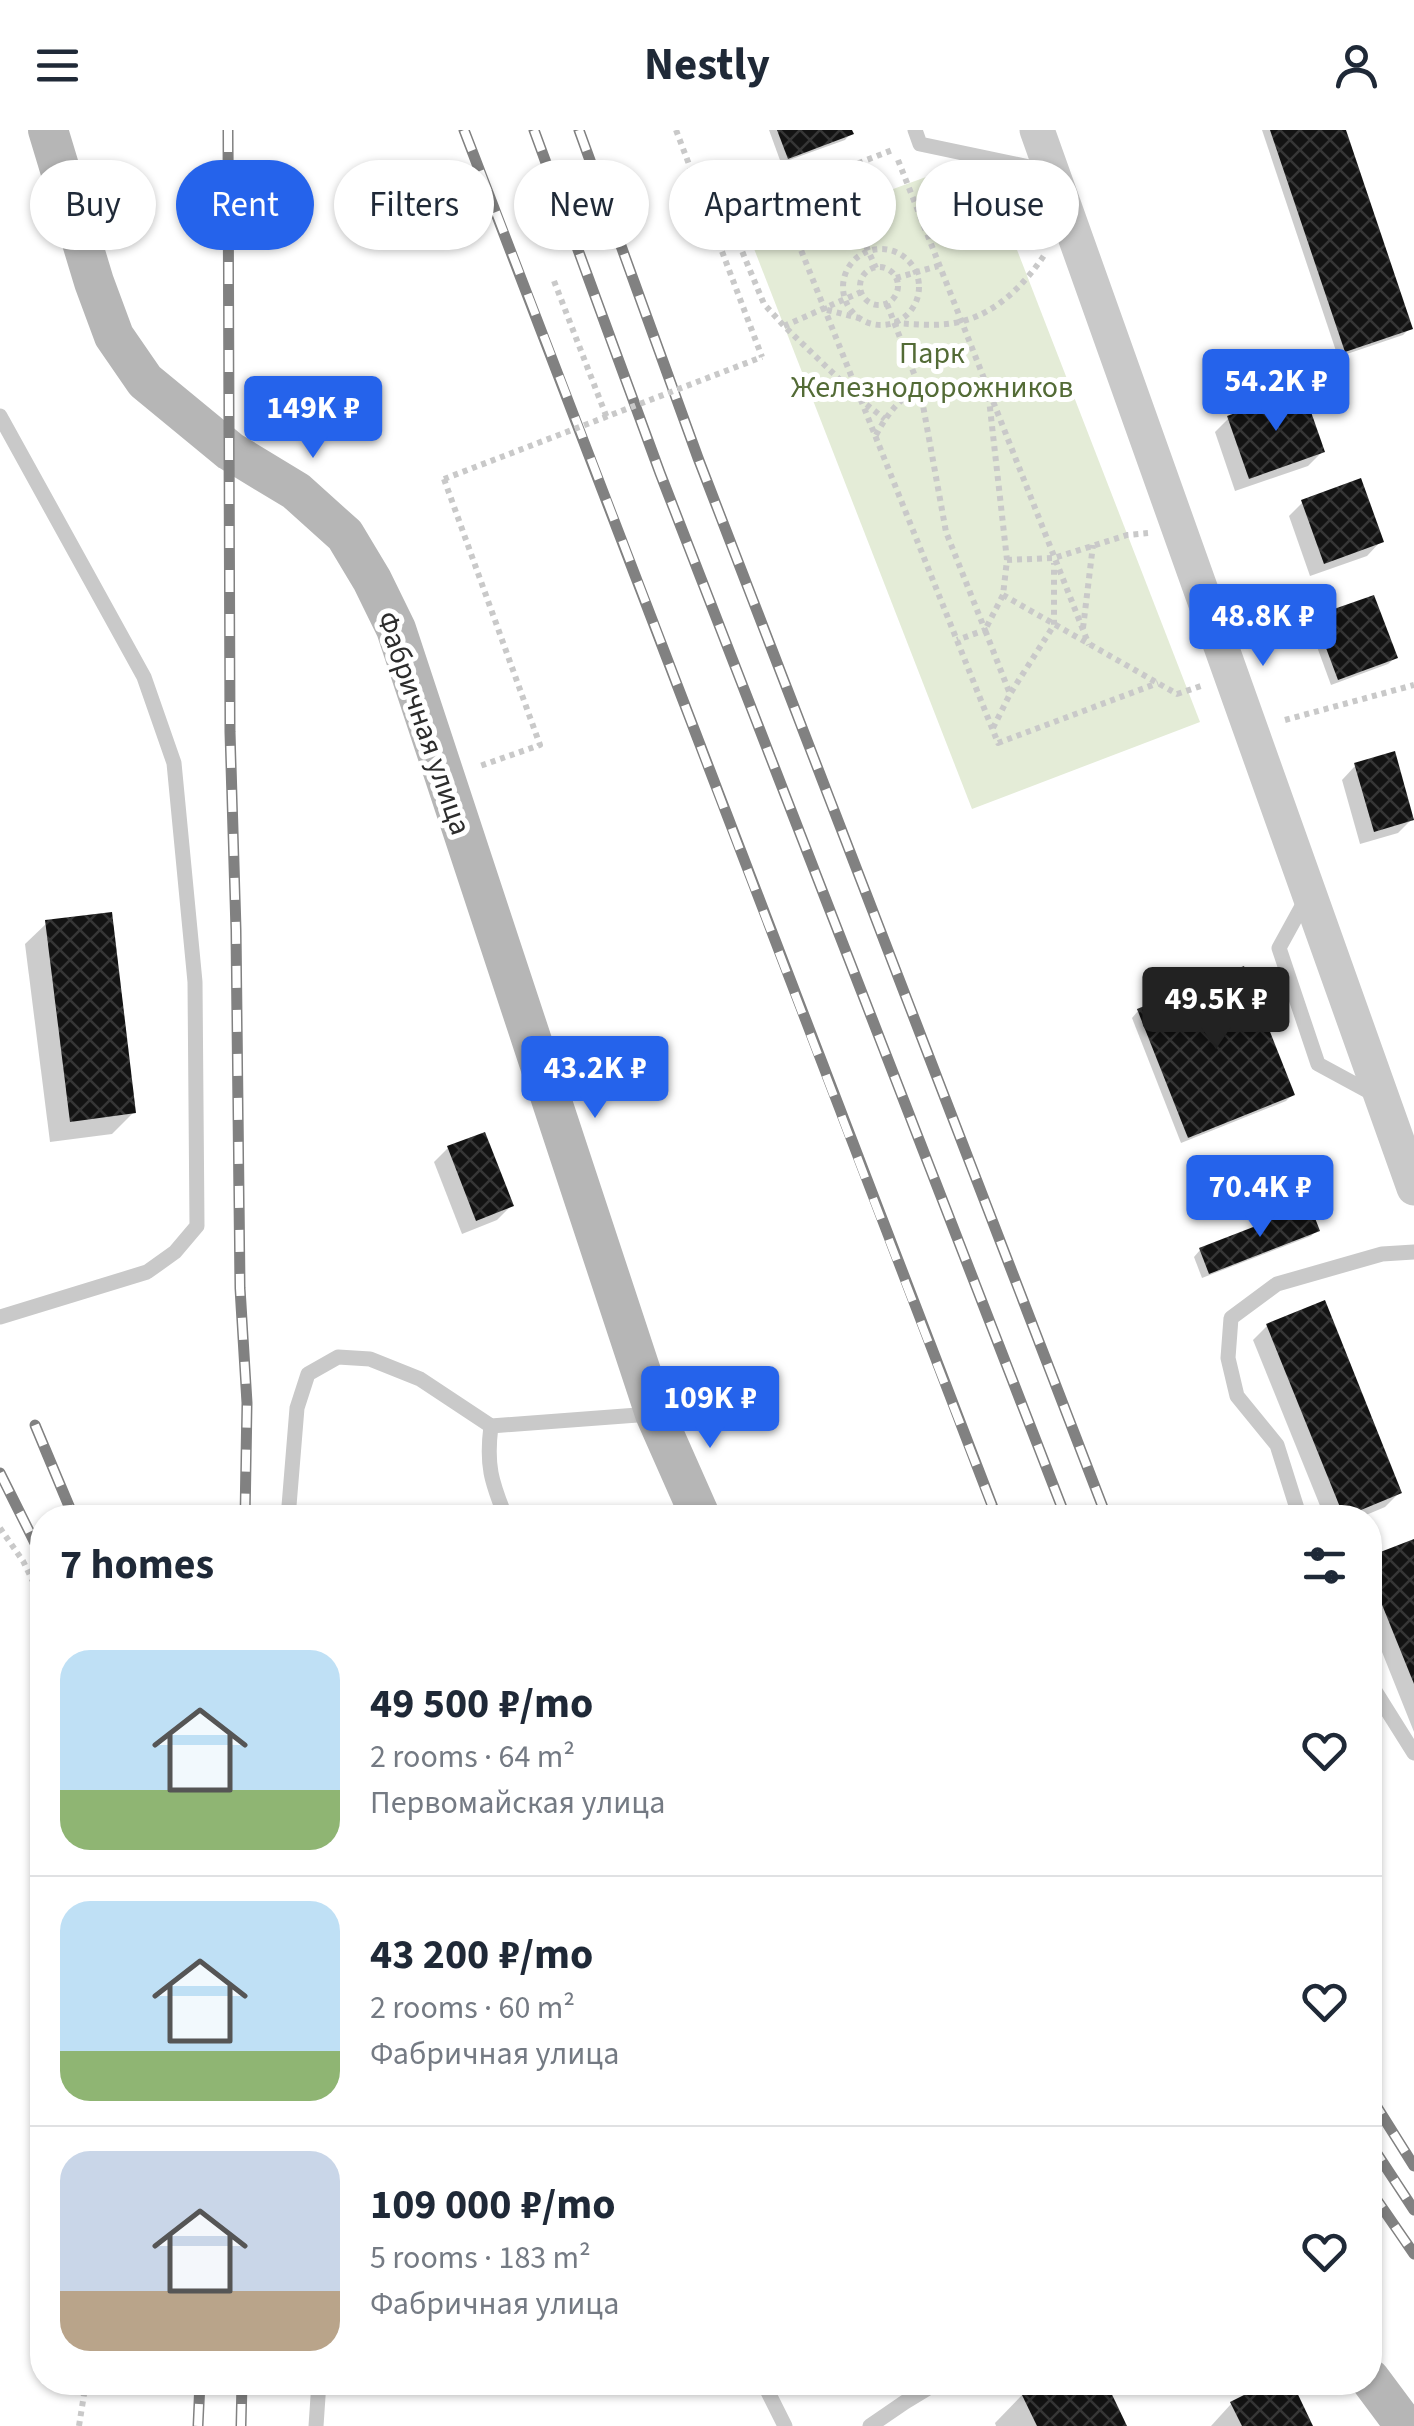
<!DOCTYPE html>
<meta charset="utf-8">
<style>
:root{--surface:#fff;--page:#f2f2f3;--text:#1f2937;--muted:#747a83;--line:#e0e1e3;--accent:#2563eb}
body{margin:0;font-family:"Source Sans 3",sans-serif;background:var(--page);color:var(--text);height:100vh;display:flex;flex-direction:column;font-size:38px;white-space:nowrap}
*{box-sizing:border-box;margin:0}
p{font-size:32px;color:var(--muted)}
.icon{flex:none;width:55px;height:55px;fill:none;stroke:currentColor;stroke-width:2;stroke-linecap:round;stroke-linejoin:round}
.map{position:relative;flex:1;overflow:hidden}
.details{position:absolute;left:30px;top:1375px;width:1352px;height:890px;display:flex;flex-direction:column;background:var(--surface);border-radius:40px;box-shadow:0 2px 8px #0004}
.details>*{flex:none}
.top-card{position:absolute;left:30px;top:30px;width:1355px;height:90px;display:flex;gap:20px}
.price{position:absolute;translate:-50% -85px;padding:0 22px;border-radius:10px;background:var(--accent);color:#fff;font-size:32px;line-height:65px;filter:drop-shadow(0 2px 5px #0008)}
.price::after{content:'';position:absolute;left:50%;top:60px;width:30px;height:22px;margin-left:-15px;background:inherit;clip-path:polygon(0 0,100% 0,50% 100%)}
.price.current{background:#222;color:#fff}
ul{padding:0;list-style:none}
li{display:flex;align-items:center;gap:30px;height:250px;padding:0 30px}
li+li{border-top:2px solid var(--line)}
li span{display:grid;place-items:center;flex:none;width:280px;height:200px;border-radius:30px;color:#555}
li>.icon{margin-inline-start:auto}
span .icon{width:120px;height:120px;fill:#fffc;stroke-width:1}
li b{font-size:42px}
h2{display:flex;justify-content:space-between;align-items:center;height:120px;padding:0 30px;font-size:42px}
.pill{padding:0 35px;border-radius:45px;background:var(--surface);box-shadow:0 2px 8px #0004;font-size:35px;line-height:90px}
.pill.current{background:var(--accent);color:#fff}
header{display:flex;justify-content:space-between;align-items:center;height:130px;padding:0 30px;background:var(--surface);font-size:45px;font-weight:700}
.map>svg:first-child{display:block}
</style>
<header><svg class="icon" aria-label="menu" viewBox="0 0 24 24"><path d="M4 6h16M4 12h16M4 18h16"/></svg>Nestly<svg class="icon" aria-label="person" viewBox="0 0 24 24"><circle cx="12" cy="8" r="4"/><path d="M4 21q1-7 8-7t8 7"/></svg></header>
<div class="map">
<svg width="1414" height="2296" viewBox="0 0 1414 2296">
<defs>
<pattern id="building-cross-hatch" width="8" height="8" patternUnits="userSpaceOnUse" patternTransform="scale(2.5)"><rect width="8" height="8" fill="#131313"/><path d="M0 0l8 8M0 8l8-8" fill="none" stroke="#363636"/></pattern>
</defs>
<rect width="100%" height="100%" fill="#fff"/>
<polygon fill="#e4ecd7" points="926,47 1007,94 1200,592 972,679 751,111"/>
<g fill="#0003">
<polygon points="769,0 850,0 851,3 845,10 781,33"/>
<polygon points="1262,0 1343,0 1410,198 1403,205 1338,227"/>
<polygon points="1229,288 1322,322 1308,336 1235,361 1215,302"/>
<polygon points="1303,372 1381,411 1367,426 1310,446 1289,386"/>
<polygon points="1316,489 1395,528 1388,534 1331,555 1309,495"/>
<polygon points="1356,635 1412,689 1398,703 1360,714 1342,650"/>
<polygon points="47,793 134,982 112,1004 50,1012 25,814"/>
<polygon points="1138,881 1292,965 1286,971 1181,1013 1132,888"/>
<polygon points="448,1018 511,1076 497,1090 462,1104 434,1032"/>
<polygon points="1317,1100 1311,1106 1202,1148 1194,1127 1200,1120"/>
<polygon points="1267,1196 1399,1363 1385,1377 1359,1388 1325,1388 1253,1210"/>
<polygon points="1414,1411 1414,1602 1370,1492 1370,1429"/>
<polygon points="1022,2265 1125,2296 996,2296 995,2293"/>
<polygon points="1231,2274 1311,2296 1211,2296"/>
</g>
<g fill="url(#building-cross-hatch)">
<polygon points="777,0 852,0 854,4 788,29"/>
<polygon points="1270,0 1346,0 1413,199 1345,222"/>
<polygon points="1303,259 1325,322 1249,349 1227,286"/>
<polygon points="1361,348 1384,412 1324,434 1301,370"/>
<polygon points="1374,465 1398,528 1338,550 1314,486"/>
<polygon points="1395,621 1414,690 1374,702 1354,633"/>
<polygon points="112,782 136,983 70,992 45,790"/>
<polygon points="1244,836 1295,965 1188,1008 1137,879"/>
<polygon points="485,1002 514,1076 476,1091 447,1016"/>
<polygon points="1310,1075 1320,1101 1209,1144 1199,1118"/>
<polygon points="1325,1170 1402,1363 1344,1387 1266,1194"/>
<polygon points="1414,1409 1414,1554 1370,1445 1370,1426"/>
<polygon points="1043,2252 1106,2252 1127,2296 1037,2296 1021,2263"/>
<polygon points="1270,2252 1292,2252 1313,2296 1242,2296 1230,2272"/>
</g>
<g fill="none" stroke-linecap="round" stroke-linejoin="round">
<g stroke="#c9c9c9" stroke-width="6" stroke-dasharray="5 5" stroke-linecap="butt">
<polyline points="676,0 762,227"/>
<polyline points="898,30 1089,515"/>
<polyline points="833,43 876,138"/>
<polyline points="779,65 998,613 1158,553"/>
<polyline points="727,85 764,174 784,196 862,271 885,289"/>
<polyline points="709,91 895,19"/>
<circle cx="881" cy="157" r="38"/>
<circle cx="879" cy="156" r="19"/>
<polyline points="896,148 938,136"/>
<polyline points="554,151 607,288"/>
<polyline points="887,174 920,259 946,402 985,500 957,510"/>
<polyline points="827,180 859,188"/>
<path d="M 894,193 C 915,194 938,197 959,192 C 996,184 1025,154 1045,124"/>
<polyline points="784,196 861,162"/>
<path d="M 876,305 C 905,251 931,251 988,260 L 1007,430 L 1003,465 L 985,500 L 1010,564"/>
<polyline points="444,349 540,615 477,637"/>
<polyline points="1007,430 1054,428 1127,405 1148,403"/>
<polyline points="1003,465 1177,564 1201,556"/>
<polyline points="1083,498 1093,415"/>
<polyline points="1285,590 1414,555"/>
<polyline points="993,598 1010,564 1054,495 1054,433"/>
<polyline points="0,1398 23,1431 42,1470"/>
<polyline points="79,2296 86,2252"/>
</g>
<g stroke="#c9c9c9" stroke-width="15">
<polyline points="915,0 920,14 1048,41"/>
<polyline points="0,286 144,547 174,633 195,852 197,1096 175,1122 147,1142 0,1187"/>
<polyline points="1307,767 1279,818 1318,934 1377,966"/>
<path d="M 491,1296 C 486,1335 491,1351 506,1388"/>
<polyline points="288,1388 297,1278 308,1244 338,1227 370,1229 420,1249 491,1296 651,1284"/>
<polyline points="1300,1388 1277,1315 1237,1266 1228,1228 1231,1188 1277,1154 1382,1124 1414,1122"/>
<polyline points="1370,1553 1414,1623"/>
<polyline points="763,2252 785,2296"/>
<polyline points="316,2296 319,2252"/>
<polyline points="870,2296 905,2272 938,2252"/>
</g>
<polyline stroke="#c9c9c9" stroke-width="35" points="1037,0 1414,1058"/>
<g stroke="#b6b6b6" stroke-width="40">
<polyline points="48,0 94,152 114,206 145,251 230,321 296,361 345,405 372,450 396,499 655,1284 701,1388"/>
<polyline points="1370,2249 1405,2296"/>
</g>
<g stroke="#818181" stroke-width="11">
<g id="rail">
<polyline points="228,0 230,602 236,800 240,1158 247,1273 245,1388"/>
<path d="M 464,0 C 644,462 816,926 997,1388"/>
<polyline points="534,0 660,343 1066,1388"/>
<polyline points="579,0 698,328 1107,1388"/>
<polyline points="35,1295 74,1388"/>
<polyline points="0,1343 42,1427"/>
<polyline points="1370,1966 1414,2036"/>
<polyline points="1370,2013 1414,2080"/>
<polyline points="1370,2060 1414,2124"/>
<polyline points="198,2296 200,2252"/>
<polyline points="241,2296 242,2252"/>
</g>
</g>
<use href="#rail" stroke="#fff" stroke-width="8" stroke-dasharray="22" stroke-linecap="butt"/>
<polyline stroke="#c9c9c9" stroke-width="6" stroke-dasharray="5 5" stroke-linecap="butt" points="444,349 762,227"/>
</g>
<g text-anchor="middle" stroke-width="10" stroke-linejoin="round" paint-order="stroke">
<g font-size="30" fill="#536b36" stroke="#fff">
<text x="932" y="233">Парк<tspan x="932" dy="34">Железнодорожников</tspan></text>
</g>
<g font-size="30" fill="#2c2c2c" stroke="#fff">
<text transform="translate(424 593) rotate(71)" y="10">Фабричная улица</text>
</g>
</g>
</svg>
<b class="price" style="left:1276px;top:304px">54.2K ₽</b>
<b class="price" style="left:313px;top:331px">149K ₽</b>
<b class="price" style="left:1263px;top:539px">48.8K ₽</b>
<b class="price current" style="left:1216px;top:922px">49.5K ₽</b>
<b class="price" style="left:595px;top:991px">43.2K ₽</b>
<b class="price" style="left:1260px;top:1110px">70.4K ₽</b>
<b class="price" style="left:710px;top:1321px">109K ₽</b>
<div class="top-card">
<a class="pill">Buy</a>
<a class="pill current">Rent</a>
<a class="pill">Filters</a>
<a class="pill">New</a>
<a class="pill">Apartment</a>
<a class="pill">House</a>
</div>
<section class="details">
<h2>7 homes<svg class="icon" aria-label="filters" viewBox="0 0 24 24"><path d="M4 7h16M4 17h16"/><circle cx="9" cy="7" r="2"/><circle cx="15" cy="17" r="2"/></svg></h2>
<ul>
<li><span style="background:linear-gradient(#bfe0f5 70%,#8fb573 0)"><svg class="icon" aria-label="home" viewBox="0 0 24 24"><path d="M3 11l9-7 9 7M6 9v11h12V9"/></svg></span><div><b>49 500 ₽/mo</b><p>2 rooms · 64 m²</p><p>Первомайская улица</p></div><svg class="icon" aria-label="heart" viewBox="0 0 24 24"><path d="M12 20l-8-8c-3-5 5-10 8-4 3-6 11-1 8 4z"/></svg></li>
<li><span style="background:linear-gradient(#bfe0f5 75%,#8fb573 0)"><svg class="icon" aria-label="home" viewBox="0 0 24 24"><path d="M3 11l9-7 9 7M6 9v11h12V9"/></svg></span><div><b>43 200 ₽/mo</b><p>2 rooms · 60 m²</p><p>Фабричная улица</p></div><svg class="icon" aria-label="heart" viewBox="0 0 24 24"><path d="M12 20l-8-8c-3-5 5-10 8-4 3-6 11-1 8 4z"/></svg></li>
<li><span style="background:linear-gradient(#c9d6e8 70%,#b9a48a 0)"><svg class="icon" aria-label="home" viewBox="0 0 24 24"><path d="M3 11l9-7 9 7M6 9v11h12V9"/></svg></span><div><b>109 000 ₽/mo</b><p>5 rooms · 183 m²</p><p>Фабричная улица</p></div><svg class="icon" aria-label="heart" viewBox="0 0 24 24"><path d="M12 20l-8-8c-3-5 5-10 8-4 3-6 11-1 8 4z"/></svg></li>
</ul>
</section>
</div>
